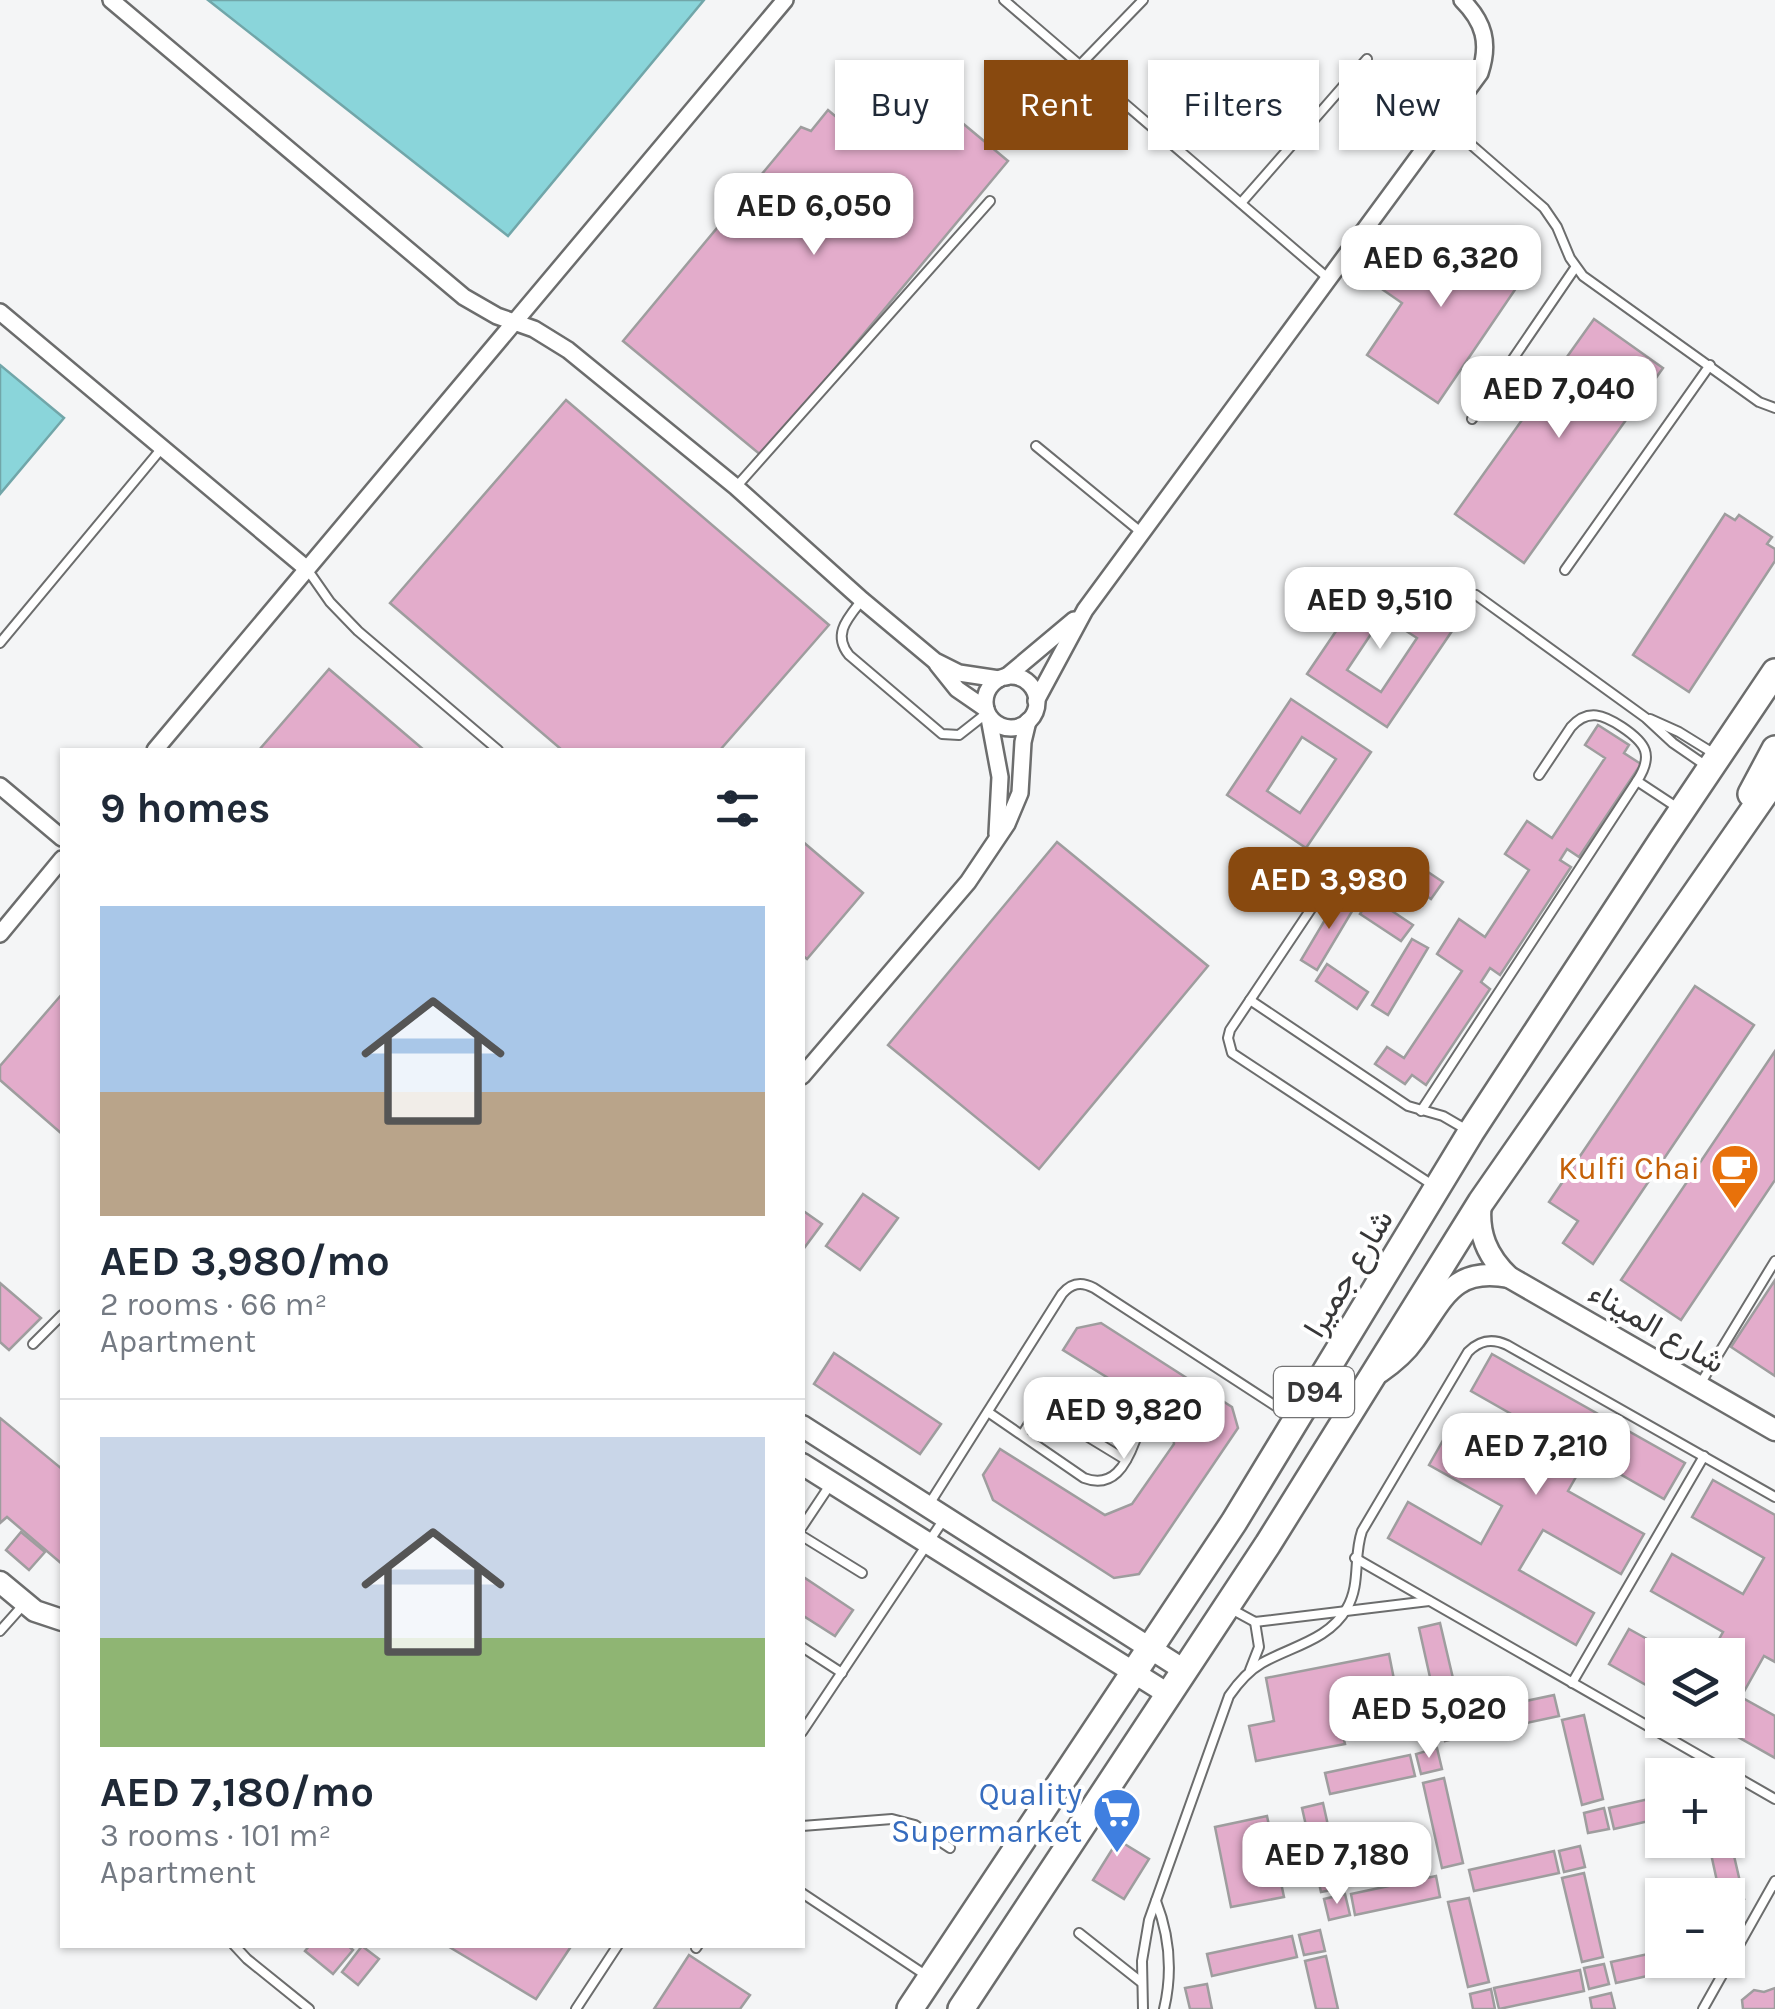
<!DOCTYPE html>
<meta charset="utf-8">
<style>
:root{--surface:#fff;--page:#f2f2f3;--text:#1f2937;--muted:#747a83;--line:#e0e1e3;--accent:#88490f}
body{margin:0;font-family:Karla,Vazirmatn,sans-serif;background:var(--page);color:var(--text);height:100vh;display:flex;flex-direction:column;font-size:38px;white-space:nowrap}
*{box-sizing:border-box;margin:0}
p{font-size:32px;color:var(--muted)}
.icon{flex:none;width:55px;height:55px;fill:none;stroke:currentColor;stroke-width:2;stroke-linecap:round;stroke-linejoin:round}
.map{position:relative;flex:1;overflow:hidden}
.details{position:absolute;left:60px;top:748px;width:745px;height:1200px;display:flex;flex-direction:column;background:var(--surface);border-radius:0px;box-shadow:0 2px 8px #0004}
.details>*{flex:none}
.guide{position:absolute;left:835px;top:60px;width:790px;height:90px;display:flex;gap:20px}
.fabs{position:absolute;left:1645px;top:1638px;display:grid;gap:20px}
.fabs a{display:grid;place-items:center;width:100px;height:100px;border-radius:0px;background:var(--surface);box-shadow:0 2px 8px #0004;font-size:50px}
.price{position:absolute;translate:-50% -85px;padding:0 22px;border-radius:20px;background:#fff;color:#222;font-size:32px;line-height:65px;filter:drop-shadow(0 2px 5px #0008)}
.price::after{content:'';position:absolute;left:50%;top:60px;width:30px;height:22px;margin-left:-15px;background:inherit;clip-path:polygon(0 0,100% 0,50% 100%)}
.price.current{background:var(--accent);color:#fff}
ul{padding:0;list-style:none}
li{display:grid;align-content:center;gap:20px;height:530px;padding:0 40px}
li+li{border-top:2px solid var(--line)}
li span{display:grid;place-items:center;height:310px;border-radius:0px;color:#555}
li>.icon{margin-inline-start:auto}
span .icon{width:180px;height:180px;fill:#fffc;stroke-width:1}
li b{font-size:42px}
h2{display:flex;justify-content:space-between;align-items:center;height:120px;padding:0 40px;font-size:42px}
.pill{padding:0 35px;border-radius:0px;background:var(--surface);box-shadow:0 2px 8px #0004;font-size:35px;line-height:90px}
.pill.current{background:var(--accent);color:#fff}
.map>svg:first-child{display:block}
</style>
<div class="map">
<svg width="1775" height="2009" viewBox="0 0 1775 2009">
<rect width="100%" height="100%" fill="#f4f5f6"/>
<g fill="#8ad5da" stroke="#71a6a9" stroke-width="2.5">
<polygon points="208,0 704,0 508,236"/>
<polygon points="0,365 64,418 0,494"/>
</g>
<g fill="#e3accb" stroke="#9e9d9e" stroke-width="2.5" fill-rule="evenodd">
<polygon points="895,67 1008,161 762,456 623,341 801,127 811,131 828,110 847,126"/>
<polygon points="1457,229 1525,275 1438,403 1367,355 1402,303 1376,285 1411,234 1440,254"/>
<polygon points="1594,319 1663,368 1524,563 1455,514"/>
<polygon points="566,400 829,625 720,750 562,750 390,603"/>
<polygon points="1725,514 1735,520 1739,515 1772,537 1767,544 1775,549 1775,561 1689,692 1633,655"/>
<path d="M 1372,578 L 1452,631 L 1387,727 L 1307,674 ZM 1383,616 L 1417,638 L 1381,692 L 1347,670 Z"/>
<polygon points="329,669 424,750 259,750"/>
<path d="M 1291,699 L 1371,752 L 1306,848 L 1227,795 ZM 1302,737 L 1336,759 L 1300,813 L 1267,791 Z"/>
<polygon points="1598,725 1629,745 1624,753 1641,764 1579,857 1567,849 1560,860 1571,867 1500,975 1490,968 1481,982 1490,989 1426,1085 1412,1075 1405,1084 1375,1064 1387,1047 1404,1058 1462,971 1437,954 1459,919 1485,937 1529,870 1505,854 1527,821 1552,838 1605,758 1585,745"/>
<polygon points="802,841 863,893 807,959 802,955"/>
<polygon points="1057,842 1208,966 1039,1169 888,1045"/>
<polygon points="1401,854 1443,882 1431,899 1390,871"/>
<polygon points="1341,893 1357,903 1317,970 1301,960"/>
<polygon points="1371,897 1413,925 1401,941 1360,914"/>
<polygon points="1412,939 1428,948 1388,1015 1372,1005"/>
<polygon points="1327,964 1368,992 1357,1009 1316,981"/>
<polygon points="1695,986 1754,1025 1593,1264 1563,1243 1578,1221 1549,1202"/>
<polygon points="62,994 62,1134 0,1080 0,1066"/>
<polygon points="1775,1051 1775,1180 1681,1320 1621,1280"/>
<polygon points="863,1194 898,1218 860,1270 826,1246"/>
<polygon points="802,1210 822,1224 802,1251"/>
<polygon points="1775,1280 1775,1376 1731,1347"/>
<polygon points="0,1283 41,1318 9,1350 0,1342"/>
<polygon points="1101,1323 1232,1407 1238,1428 1139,1574 1114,1578 993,1500 983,1475 1000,1449 1105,1515 1132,1504 1174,1444 1171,1417 1063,1350 1077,1328"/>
<polygon points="834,1353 941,1424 920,1454 814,1384"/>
<polygon points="1492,1354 1685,1463 1664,1499 1588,1456 1568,1491 1644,1534 1621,1574 1543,1530 1519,1570 1594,1613 1576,1645 1388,1538 1408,1502 1481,1544 1502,1506 1429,1465 1450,1428 1522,1468 1543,1432 1471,1391"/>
<polygon points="0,1418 62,1469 62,1564 7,1517 0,1523"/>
<polygon points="1713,1480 1775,1515 1775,1662 1764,1656 1741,1697 1775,1716 1775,1758 1708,1720 1728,1720 1728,1655 1710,1655 1723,1632 1651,1591 1672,1554 1743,1594 1764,1558 1692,1517"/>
<polygon points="21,1532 45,1552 29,1570 6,1550"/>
<polygon points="802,1576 853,1610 835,1636 802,1615"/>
<polygon points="1440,1623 1460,1708 1438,1713 1419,1628"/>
<polygon points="1629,1629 1676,1655 1662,1655 1662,1694 1609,1664"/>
<polygon points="1389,1654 1402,1720 1342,1732 1345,1744 1256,1761 1249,1726 1274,1721 1266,1678"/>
<polygon points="1554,1695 1559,1716 1474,1734 1469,1713"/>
<polygon points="1461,1715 1466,1736 1445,1741 1440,1720"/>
<polygon points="1584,1715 1603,1799 1582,1805 1562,1720"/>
<polygon points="1437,1748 1442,1769 1421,1774 1416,1754"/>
<polygon points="1410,1755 1415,1776 1330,1794 1325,1773"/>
<polygon points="1444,1778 1463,1863 1442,1868 1423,1783"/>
<polygon points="1662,1796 1662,1818 1614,1829 1609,1808"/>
<polygon points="1323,1803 1342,1888 1321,1892 1302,1808"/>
<polygon points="1604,1808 1609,1829 1588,1833 1584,1813"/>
<polygon points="1267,1816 1284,1897 1231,1907 1215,1827"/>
<polygon points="1728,1830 1744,1899 1728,1902 1728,1895 1720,1895 1708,1840 1728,1840"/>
<polygon points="1118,1840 1149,1859 1124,1899 1093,1880"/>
<polygon points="1580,1846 1585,1867 1564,1872 1559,1851"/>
<polygon points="1554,1851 1559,1873 1474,1891 1469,1870"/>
<polygon points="1584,1873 1603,1957 1582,1962 1562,1878"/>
<polygon points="1436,1876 1440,1897 1355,1915 1351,1894"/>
<polygon points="1345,1894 1350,1915 1329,1920 1324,1899"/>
<polygon points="1469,1898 1489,1982 1468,1987 1448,1902"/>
<polygon points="1320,1930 1325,1951 1304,1955 1299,1935"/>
<polygon points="1292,1936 1297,1957 1212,1976 1207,1954"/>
<polygon points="310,1945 347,1945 353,1950 333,1974 305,1951"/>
<polygon points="446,1945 572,1945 536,1999"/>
<polygon points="362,1946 379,1959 358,1985 342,1972"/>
<polygon points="1662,1951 1662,1960 1700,1960 1701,1964 1616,1983 1611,1962"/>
<polygon points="689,1955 750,1995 740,2009 654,2009"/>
<polygon points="1326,1956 1338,2009 1316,2009 1305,1961"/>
<polygon points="1604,1964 1609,1984 1589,1989 1584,1968"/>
<polygon points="1580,1970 1584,1991 1499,2009 1494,1988"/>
<polygon points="1207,1984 1212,2009 1190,2009 1185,1988"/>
<polygon points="1775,1988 1775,2009 1743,2009 1742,2000 1754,1990 1764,1992"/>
<polygon points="1491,1989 1495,2009 1473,2009 1470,1994"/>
<polygon points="1611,1993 1615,2009 1592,2009 1590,1998"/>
</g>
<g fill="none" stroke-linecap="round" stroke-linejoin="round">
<g stroke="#6c6d6d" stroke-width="12">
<g id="service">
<polyline points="1004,0 1329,279"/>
<polyline points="1080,65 1143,0"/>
<polyline points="1445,122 1544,208 1557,227 1570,258 1583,276 1759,402 1775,408"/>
<polyline points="1241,203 1367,59"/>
<polyline points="1472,419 1575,268"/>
<polyline points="1036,446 1142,533"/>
<polyline points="736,487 990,201"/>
<polyline points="307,569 330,602 358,631 498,750"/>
<polyline points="1565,570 1710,365"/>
<polyline points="1476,595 1646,718 1673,743 1705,765"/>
<path d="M 862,600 C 848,618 832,634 849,655 L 942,734 L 959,735 L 987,713"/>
<polyline points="0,643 162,448"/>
<polyline points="1650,719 1679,732 1713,753"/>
<polyline points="1637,781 1678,808"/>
<polyline points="1315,903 1230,1030 1228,1038 1232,1053 1434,1186"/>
<polyline points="1250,1000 1408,1106 1443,1116 1467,1130"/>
<path d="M 1421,1111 L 1637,781 C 1654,755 1646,743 1622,727 C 1604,715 1588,708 1571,727 L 1539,775"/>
<polyline points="33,1344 62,1315"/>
<polyline points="1699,1386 1775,1261"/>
<polyline points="1039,1407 1126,1460"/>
<path d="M 988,1412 L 1084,1478 C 1113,1489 1126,1465 1135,1441 C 1135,1434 1136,1432 1131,1426 C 1123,1416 1082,1389 1070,1386 C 1060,1384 1055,1387 1048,1393 L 1022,1435"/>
<path d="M 928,1506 L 1062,1294 C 1071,1283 1081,1281 1094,1288 L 1294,1418"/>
<polyline points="802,1527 830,1485"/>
<polyline points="802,1536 862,1573"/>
<polyline points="1355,1558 1775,1799"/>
<polyline points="1233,1610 1255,1622 1429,1601"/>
<polyline points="0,1631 25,1603"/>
<polyline points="802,1647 842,1673"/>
<polyline points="1250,1670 1259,1647 1255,1622"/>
<polyline points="1572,1683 1704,1456"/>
<polyline points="802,1732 944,1519"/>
<polyline points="802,1826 892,1819 915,1825 950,1848"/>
<polyline points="802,1893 927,1976"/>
<path d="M 1156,1901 C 1170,1937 1173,1971 1164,2009"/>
<polyline points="1079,1933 1141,1982"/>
<polyline points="234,1945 247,1959 309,2009"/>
<polyline points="696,1948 698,1945"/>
<polyline points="576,2009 618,1945"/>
<path d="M 1143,2009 L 1142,1961 L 1149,1920 L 1229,1696 C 1238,1683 1248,1671 1262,1663 C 1292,1646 1329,1640 1347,1608 C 1361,1584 1353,1557 1362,1531 L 1468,1352 C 1480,1340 1492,1338 1507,1345 L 1775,1497"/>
<polyline points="1703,2009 1775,1881"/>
</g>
</g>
<g stroke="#6c6d6d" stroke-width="20">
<g id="minor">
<polyline points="111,0 464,297 497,316 534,329 568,350 736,487 862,600 935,661 959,673 999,679"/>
<polyline points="0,312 307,569"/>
<polyline points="937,664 957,689 986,709"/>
<circle cx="1011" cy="702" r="26"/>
<polyline points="1006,677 1074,620"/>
<path d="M 1036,701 L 1085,610 L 1480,73 C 1490,43 1484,22 1462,0"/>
<polyline points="989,718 1000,777 997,834"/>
<polyline points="155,750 785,0"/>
<polyline points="0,786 62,838"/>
<polyline points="0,934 62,859"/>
<polyline points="802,1076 968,882 1007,824 1020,793 1023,742 1028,721"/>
</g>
</g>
<g stroke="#6c6d6d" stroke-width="25">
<g id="tertiary">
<path d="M 1481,1202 C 1477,1233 1487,1256 1509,1277 L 1775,1430"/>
<path d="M 1380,1372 C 1393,1363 1405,1353 1414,1340 C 1443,1301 1451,1266 1509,1277"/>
<polyline points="802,1426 1184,1670"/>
<polyline points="802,1464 1168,1694"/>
<polyline points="0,1582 35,1611 62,1620"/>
</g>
</g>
<g stroke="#6c6d6d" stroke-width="30">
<g id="primary">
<polyline points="1751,794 1775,749"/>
<polyline points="910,2009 1234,1522 1471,1132 1662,840 1775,672"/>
<polyline points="961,2009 1268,1544 1481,1202 1775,779"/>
</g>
</g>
<use href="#service" stroke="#fff" stroke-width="8"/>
<use href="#minor" stroke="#fff" stroke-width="15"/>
<use href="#tertiary" stroke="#fff" stroke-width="20"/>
<use href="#primary" stroke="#fff" stroke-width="25"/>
</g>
<defs>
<g id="cafe-pin" transform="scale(2.5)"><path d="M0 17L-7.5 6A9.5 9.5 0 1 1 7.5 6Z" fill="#e8710a" stroke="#fff"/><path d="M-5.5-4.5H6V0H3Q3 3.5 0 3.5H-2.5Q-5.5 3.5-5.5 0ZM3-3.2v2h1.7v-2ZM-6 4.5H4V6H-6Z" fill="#fff"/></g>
<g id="supermarket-pin" transform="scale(2.5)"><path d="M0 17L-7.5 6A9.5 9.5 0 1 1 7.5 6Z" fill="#3f7fe0" stroke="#fff"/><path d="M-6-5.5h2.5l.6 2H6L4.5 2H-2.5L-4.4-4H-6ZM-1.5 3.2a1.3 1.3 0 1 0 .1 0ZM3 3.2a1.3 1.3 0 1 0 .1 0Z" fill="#fff"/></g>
</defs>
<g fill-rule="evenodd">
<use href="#cafe-pin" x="1735" y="1168"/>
<use href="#supermarket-pin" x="1117" y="1812"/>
</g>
<g text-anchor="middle" stroke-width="8" stroke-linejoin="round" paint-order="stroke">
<rect fill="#fff" stroke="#737374" stroke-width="2.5" x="1274" y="1367" width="80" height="50" rx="8"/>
<g font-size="30" font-weight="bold" fill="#373738">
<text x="1314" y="1402">D94</text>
</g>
<g font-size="32" fill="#c56008" stroke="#fff" text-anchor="end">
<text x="1700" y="1179">Kulfi Chai</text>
</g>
<g font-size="32" fill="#373738" stroke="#fff">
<text transform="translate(1348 1273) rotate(-59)" y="11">شارع جميرا</text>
<text transform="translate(1657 1327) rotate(30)" y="11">شارع الميناء</text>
</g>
<g font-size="32" fill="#366cbe" stroke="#fff" text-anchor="end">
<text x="1082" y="1805">Quality<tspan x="1082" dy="37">Supermarket</tspan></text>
</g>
</g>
</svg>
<div class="fabs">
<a><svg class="icon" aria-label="layers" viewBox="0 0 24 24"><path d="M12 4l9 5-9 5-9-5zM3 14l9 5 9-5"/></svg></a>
<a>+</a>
<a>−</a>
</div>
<b class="price" style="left:814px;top:258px">AED 6,050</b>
<b class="price" style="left:1441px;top:310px">AED 6,320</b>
<b class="price" style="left:1559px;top:441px">AED 7,040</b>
<b class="price" style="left:1380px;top:652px">AED 9,510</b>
<b class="price current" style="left:1329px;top:932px">AED 3,980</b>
<b class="price" style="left:1124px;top:1462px">AED 9,820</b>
<b class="price" style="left:1536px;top:1498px">AED 7,210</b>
<b class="price" style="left:1429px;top:1761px">AED 5,020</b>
<b class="price" style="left:1337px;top:1907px">AED 7,180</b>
<div class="guide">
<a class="pill">Buy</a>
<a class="pill current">Rent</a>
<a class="pill">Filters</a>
<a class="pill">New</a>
</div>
<section class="details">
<h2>9 homes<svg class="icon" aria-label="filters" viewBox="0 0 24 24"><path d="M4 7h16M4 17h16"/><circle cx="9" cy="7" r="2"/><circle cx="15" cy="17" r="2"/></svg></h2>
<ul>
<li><span style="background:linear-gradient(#a9c7e8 60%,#b9a48a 0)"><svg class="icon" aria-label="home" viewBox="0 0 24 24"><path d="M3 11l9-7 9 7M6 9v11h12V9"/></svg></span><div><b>AED 3,980/mo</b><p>2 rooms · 66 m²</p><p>Apartment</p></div></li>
<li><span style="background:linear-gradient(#c9d6e8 65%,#8fb573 0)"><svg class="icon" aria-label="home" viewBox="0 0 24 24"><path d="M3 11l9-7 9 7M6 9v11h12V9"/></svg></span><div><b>AED 7,180/mo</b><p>3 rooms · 101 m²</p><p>Apartment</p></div></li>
</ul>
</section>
</div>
